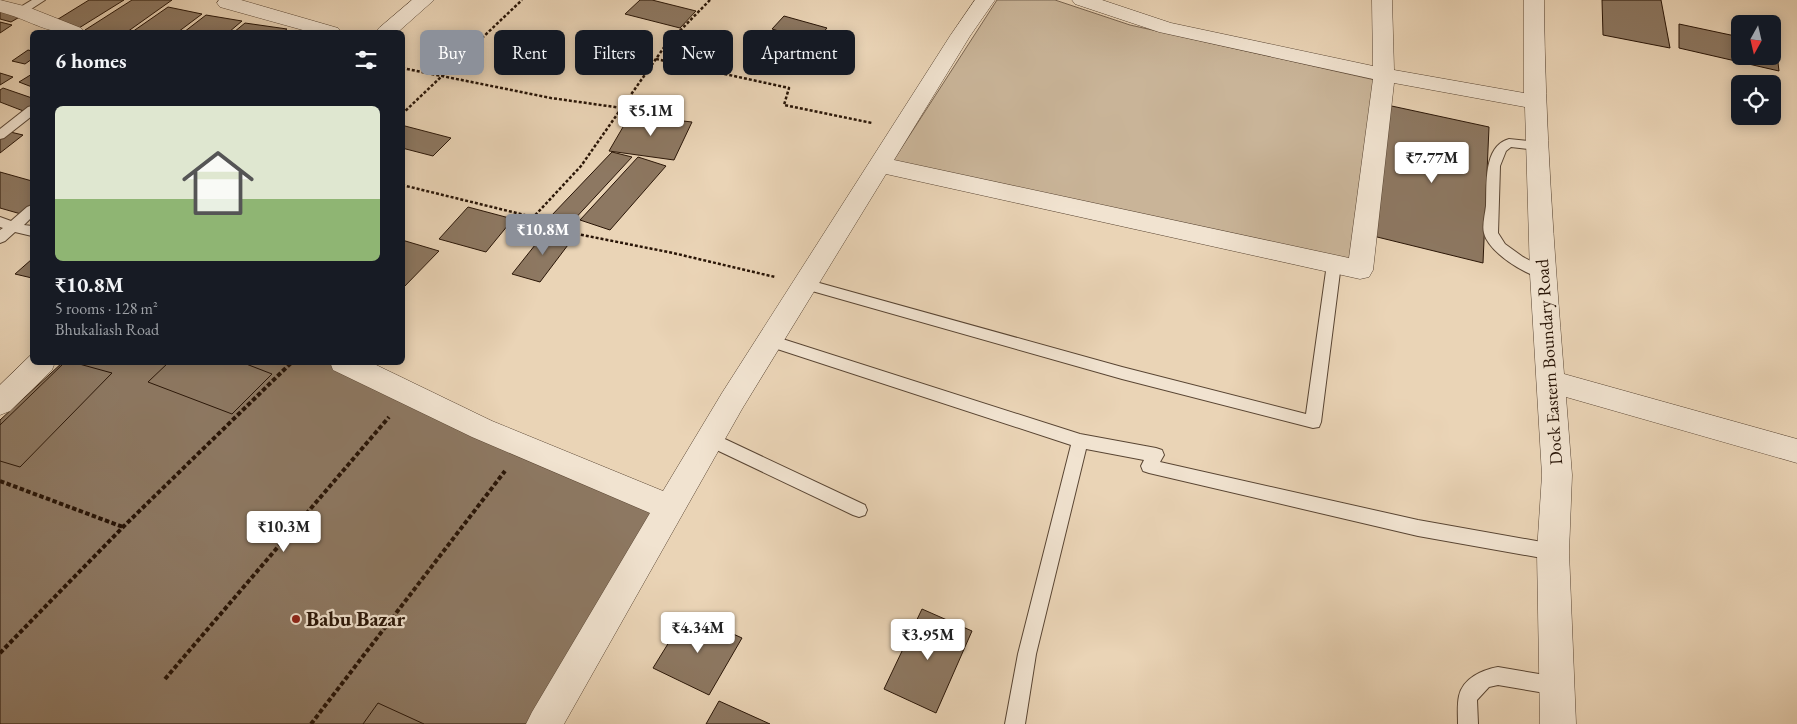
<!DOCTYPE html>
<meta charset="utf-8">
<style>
:root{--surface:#171b24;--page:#20242c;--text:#f1f3f6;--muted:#9ea1a6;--line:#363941;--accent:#8c9099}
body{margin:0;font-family:"EB Garamond",serif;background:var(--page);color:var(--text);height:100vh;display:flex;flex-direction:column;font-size:19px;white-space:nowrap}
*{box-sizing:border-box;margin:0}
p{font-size:16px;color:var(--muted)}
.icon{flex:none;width:28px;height:28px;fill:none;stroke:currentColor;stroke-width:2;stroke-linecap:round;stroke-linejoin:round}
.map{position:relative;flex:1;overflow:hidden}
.side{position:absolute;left:30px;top:30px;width:375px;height:335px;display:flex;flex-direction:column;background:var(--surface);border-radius:8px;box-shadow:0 2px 12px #0003}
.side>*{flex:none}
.guide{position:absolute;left:420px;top:30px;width:475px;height:45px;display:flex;gap:10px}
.needle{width:32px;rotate:188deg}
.controls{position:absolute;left:1731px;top:15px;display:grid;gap:10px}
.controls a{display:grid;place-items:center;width:50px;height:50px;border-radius:8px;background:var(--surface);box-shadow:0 2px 12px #0003;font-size:25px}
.price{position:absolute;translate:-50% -42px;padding:0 11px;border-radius:5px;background:#fff;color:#222;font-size:16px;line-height:32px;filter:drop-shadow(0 1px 2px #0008)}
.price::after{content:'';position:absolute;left:50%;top:30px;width:15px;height:11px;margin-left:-8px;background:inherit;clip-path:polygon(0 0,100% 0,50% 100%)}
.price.selected{background:var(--accent);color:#fff}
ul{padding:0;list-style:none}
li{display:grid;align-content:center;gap:10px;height:265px;padding:0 25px}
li+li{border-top:1px solid var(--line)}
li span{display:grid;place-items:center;height:155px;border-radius:8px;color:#555}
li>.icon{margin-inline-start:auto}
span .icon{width:90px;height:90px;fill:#fffc;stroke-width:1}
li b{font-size:21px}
h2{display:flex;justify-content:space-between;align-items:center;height:60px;padding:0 25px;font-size:21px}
.tag{padding:0 18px;border-radius:8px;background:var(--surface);box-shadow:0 2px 12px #0003;font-size:18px;line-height:45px}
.tag.selected{background:var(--accent);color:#fff}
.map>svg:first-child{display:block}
</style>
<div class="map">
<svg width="1797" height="724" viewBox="0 0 1797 724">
<rect width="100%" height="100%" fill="#ead4b6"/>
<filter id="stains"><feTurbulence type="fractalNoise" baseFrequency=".004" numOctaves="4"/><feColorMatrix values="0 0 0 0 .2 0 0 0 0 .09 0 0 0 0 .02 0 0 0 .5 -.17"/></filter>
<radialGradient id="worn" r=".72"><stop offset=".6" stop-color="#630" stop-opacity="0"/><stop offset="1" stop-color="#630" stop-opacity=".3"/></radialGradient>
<polygon fill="#c9b498" stroke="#796450" points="997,0 1055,0 1130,25 1375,80 1353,261 893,161"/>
<g fill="#8d7862" stroke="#291507">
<polygon points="89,0 124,0 79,28 55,21"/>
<polygon points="132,0 172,0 127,32 89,32 85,30"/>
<polygon points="640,0 652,0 696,11 680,28 625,14"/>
<polygon points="1602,0 1661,0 1670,48 1603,35"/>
<polygon points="168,7 202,14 178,32 132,32"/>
<polygon points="0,8 23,15 11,22 0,19"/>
<polygon points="206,15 242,21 229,32 184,32"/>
<polygon points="784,16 827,28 815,42 772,29"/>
<polygon points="0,22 12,25 0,33"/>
<polygon points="245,23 287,29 283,32 234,32"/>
<polygon points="1679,24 1740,37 1740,56 1772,56 1772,45 1776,46 1779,71 1679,48"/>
<polygon points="824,36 851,42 833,69 805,63"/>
<polygon points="28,50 32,51 32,59 25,64 12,61"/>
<polygon points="0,73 13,77 0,85"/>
<polygon points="32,74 32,87 19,82"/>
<polygon points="3,88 32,98 32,107 26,112 0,102 0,90"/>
<polygon points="1387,105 1489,127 1483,263 1369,235"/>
<polygon points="630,115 692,122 674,160 609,151"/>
<polygon points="405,126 451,138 433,156 402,148 402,129"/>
<polygon points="6,131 23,135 0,153 0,136"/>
<polygon points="612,152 632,157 571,223 551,216"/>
<polygon points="638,157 666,166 610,230 580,220"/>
<polygon points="0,172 32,181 32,205 21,214 0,208"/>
<polygon points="468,207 513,219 486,252 439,239"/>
<polygon points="547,230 574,237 540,282 512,274"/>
<polygon points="402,240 439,251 402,289"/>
<polygon points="32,259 32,278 15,274"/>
<polygon points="63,362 333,362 655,513 531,724 0,724 0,420"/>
<polygon points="65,362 72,362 112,373 20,467 0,461 0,425"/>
<polygon points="169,362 241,362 272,374 232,414 148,382"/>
<polygon points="922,609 972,631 936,713 884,689"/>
<polygon points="687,613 742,638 709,695 653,668"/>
<polygon points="719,701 770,724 706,724"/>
<polygon points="378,703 424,724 363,724"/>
</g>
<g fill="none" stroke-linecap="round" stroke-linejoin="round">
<g stroke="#594533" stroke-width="2">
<g id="service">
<polygon points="32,0 45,0 25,13 17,13 16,11 17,9"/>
<polygon points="32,106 32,116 4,138 0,139 0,129 28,107"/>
<path d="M 1509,139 L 1538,142 L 1544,146 L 1538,150 L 1511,147 L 1506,151 L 1500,166 L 1498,233 L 1505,244 L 1523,257 L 1548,270 L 1550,274 L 1548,278 L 1543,279 C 1525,274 1489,253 1484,233 C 1482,226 1485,214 1486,206 C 1487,185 1483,146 1509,139 Z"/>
<polygon points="32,205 32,217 24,225 32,226 32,236 15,232 5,241 0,243 0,230 3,228 0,227 0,217 11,221 27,207"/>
<polygon points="1334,259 1339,260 1341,264 1321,422 1319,427 1313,428 1122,379 805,289 800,288 798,284 800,280 805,279 1122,367 1306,414 1327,264 1329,260"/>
<polygon points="770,335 1080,434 1156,448 1162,450 1164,455 1160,462 1418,520 1553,544 1559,546 1562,552 1559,558 1553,560 1418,536 1149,473 1143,471 1141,466 1144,460 1086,449 1036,654 1025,724 1005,724 1018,654 1071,445 765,345 763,341 765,337"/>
<polygon points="710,432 865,505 867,510 865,515 859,517 853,515 704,444 702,439 704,434"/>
<path d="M 1498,667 L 1557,677 L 1564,679 L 1566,686 L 1564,693 L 1557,695 L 1498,685 L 1489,687 L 1477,700 L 1478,724 L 1458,724 C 1458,715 1457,705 1459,696 C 1463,678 1482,670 1498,667 Z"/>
</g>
</g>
<g stroke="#594533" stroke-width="1">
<g id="minor">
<path d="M 0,0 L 28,7 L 81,28 L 84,32 C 49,37 32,20 0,12 Z"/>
<polygon points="219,0 241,0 338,28 341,32 310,32 220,7 217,3"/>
<polygon points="412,0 434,0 398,32 376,32 379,28"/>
<path d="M 975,0 L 995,0 L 970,36 L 894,160 L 1349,258 L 1373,79 L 1159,32 L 1075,4 L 1072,0 L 1102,0 L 1171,23 L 1373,66 L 1372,0 L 1392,0 L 1394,70 L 1524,93 L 1524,0 L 1544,0 C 1545,125 1554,249 1564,374 L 1797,439 L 1797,463 L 1566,397 L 1572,475 L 1569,552 L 1576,724 L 1540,724 L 1537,552 L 1542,475 L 1530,274 L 1525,107 L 1394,83 L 1373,270 L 1369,277 L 1360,279 L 886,174 L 742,409 L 564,724 L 526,724 L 532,712 L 650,513 L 472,437 L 333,370 L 330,362 L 370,362 L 492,421 L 663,491 L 722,393 L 950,36 Z"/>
<polygon points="32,354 32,362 55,362 52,370 10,411 0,415 0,385"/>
</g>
</g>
<g stroke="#291507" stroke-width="2.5" stroke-dasharray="3 2" stroke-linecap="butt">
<polyline points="710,0 665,46 581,166 527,224 673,253 775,277"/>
<polyline points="656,59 789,88 784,105 872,123"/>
<polyline points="402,68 551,98 622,108"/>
<polyline points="402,114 522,0"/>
<polyline points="402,185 533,217"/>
</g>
<g stroke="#291507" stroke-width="4" stroke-dasharray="4.5 2.5" stroke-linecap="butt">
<polyline points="0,481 123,527"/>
<polyline points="0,653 123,527 292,362"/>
<polyline points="165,679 389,417"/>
<polyline points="311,724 505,471"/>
</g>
<use href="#service" fill="#f1e3d0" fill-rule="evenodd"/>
<use href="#minor" fill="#f1e3d0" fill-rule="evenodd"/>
</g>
<circle fill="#8f2418" stroke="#f1e3d0" stroke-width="2" cx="296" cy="619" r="5"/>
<g text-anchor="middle" stroke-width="4.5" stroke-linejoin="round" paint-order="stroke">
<g font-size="18" fill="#291507" stroke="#f1e3d0">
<text transform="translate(1549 362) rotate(-94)" y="6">Dock Eastern Boundary Road</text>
</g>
<g font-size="21" font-weight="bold" fill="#291507" stroke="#f1e3d0" text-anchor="start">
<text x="306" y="626">Babu Bazar</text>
</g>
</g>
<rect width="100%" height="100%" filter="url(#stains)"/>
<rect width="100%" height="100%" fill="url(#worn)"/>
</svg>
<div class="controls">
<a><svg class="needle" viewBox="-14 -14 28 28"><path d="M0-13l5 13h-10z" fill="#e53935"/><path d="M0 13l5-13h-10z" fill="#9ea1a6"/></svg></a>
<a><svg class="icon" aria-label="locate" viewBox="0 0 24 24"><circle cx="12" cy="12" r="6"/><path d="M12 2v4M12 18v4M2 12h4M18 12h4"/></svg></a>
</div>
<b class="price" style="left:651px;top:137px">₹5.1M</b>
<b class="price" style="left:1432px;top:184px">₹7.77M</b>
<b class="price selected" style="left:543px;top:256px">₹10.8M</b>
<b class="price" style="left:284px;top:553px">₹10.3M</b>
<b class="price" style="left:698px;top:654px">₹4.34M</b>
<b class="price" style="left:928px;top:661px">₹3.95M</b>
<div class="guide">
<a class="tag selected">Buy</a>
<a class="tag">Rent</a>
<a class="tag">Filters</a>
<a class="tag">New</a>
<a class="tag">Apartment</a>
</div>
<section class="side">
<h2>6 homes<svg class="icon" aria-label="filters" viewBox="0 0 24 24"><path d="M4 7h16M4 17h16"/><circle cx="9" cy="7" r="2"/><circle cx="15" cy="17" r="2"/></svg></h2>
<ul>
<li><span style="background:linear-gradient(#dfe7d0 60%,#8fb573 0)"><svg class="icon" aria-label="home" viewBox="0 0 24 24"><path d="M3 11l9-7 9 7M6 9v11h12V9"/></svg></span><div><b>₹10.8M</b><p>5 rooms · 128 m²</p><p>Bhukaliash Road</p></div></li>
</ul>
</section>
</div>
